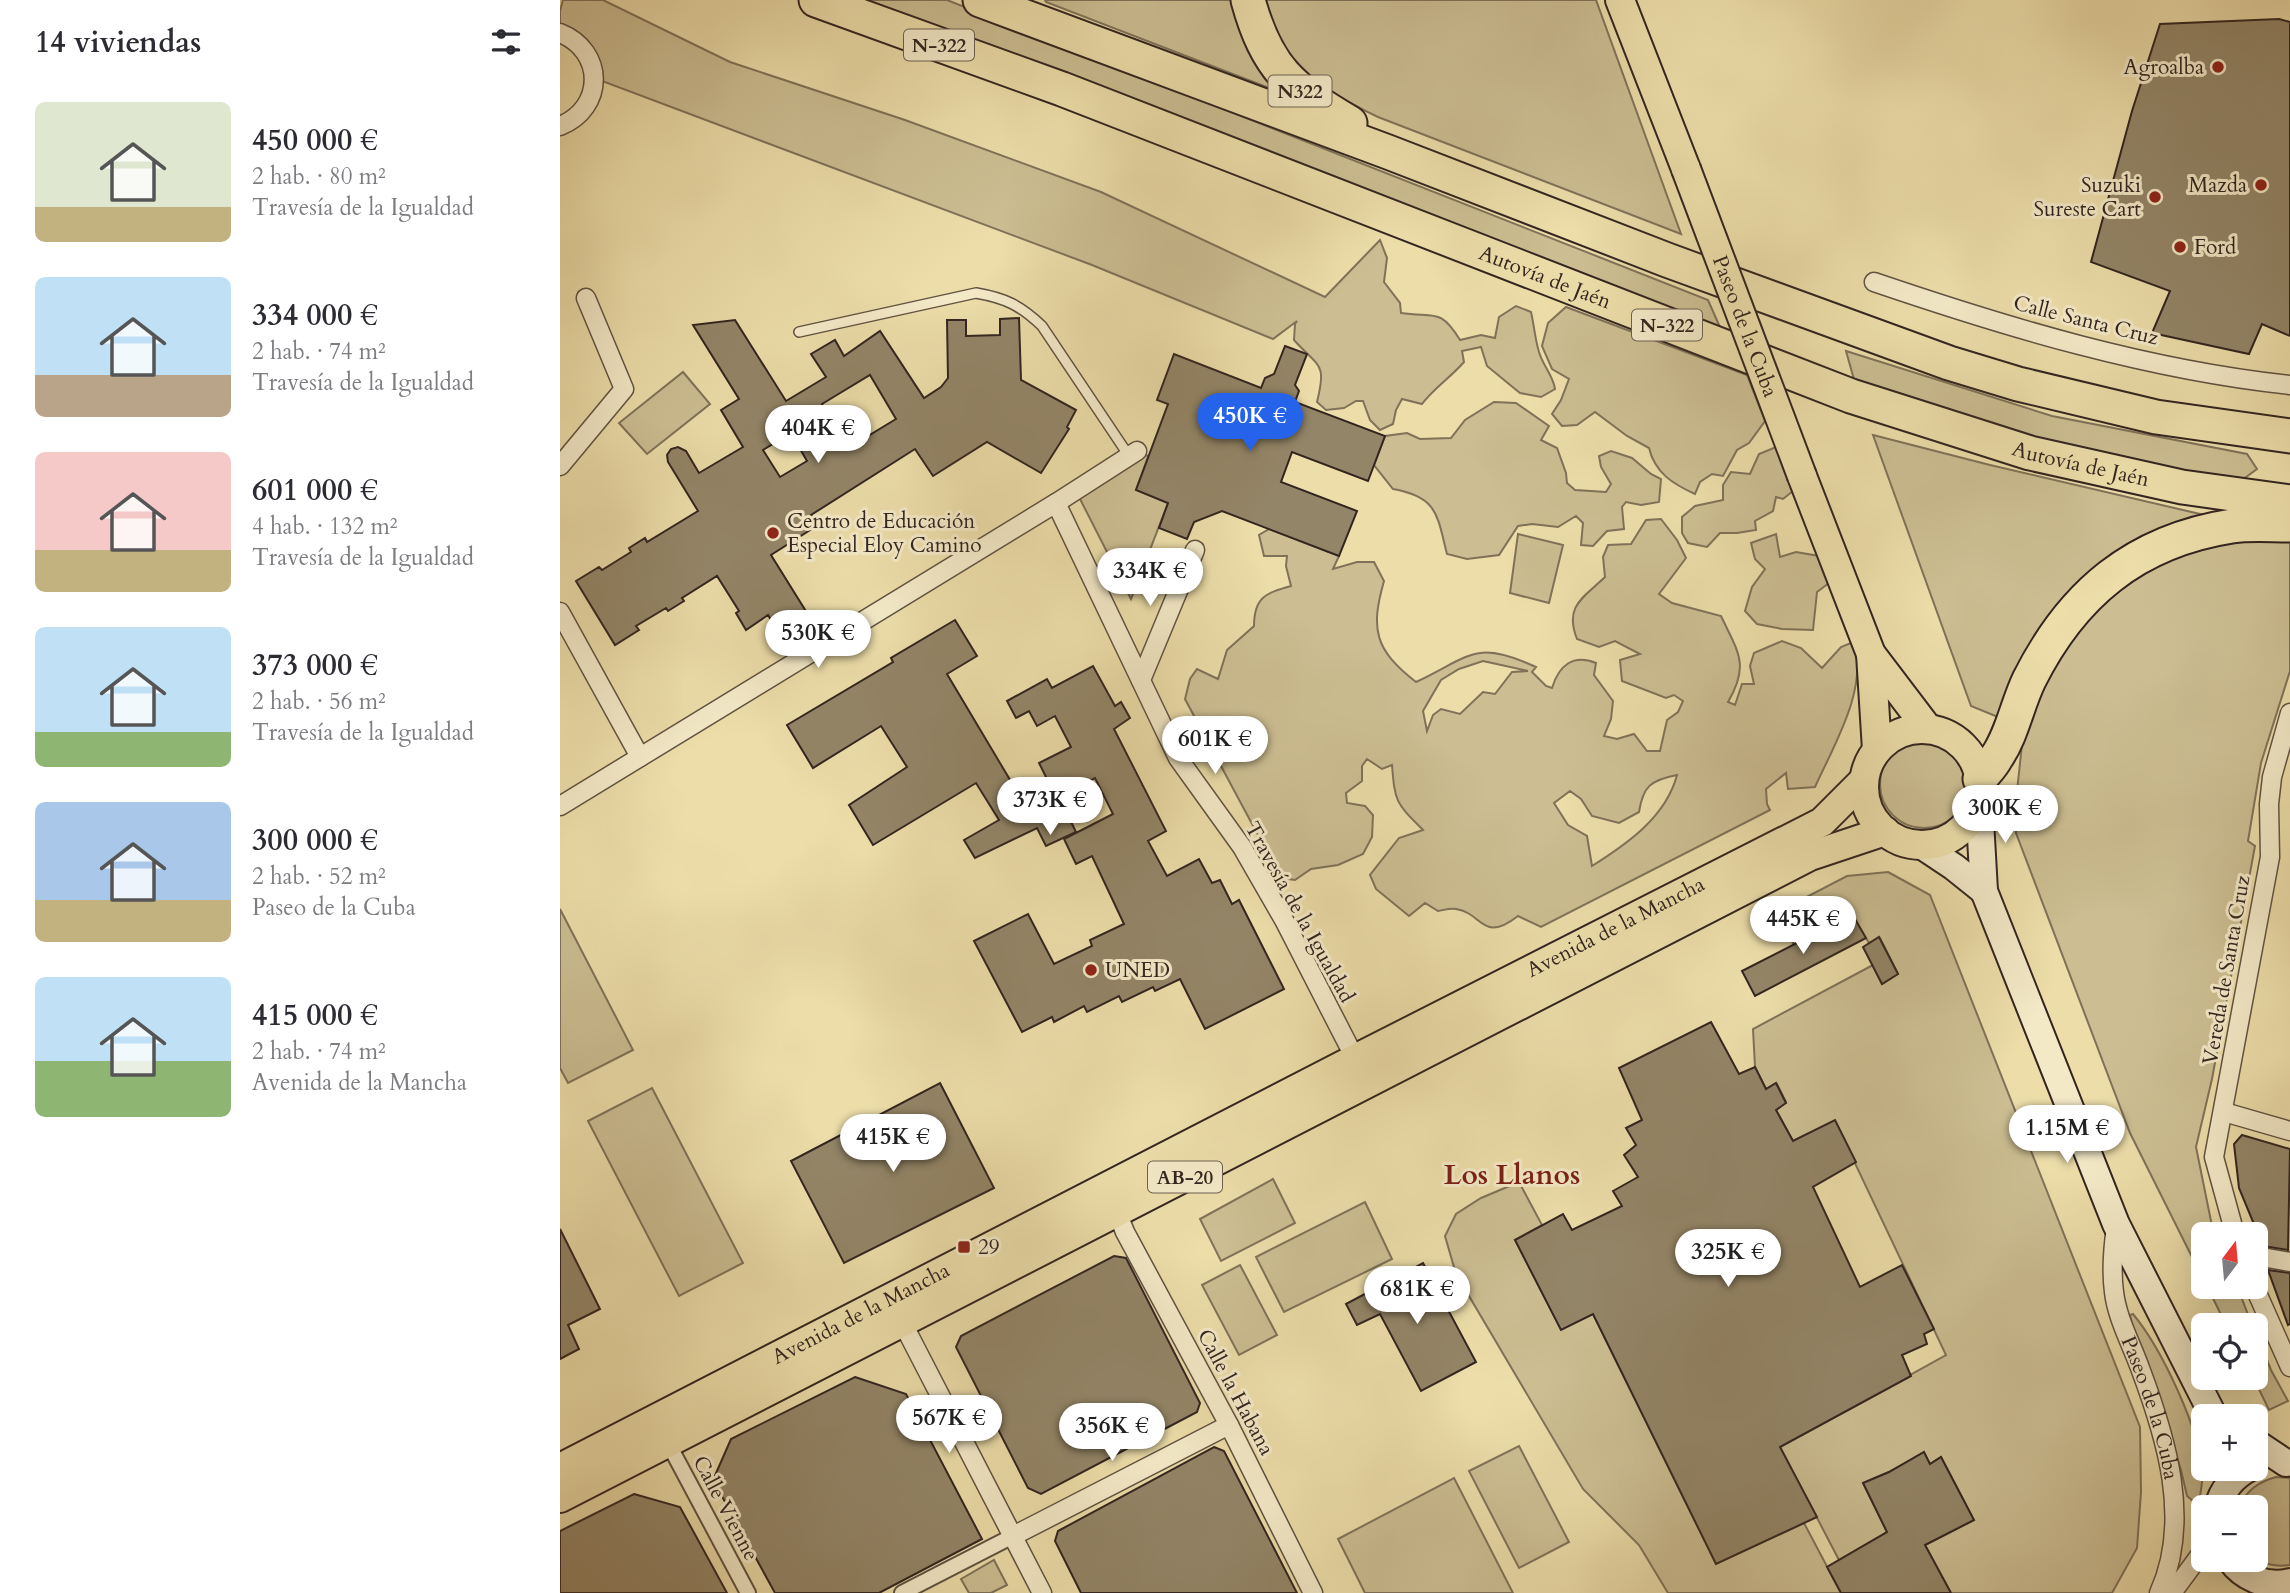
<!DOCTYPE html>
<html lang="es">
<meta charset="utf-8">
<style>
:root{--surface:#fff;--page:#f7f7f7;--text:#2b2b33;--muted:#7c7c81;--accent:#2563eb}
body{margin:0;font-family:Cardo,serif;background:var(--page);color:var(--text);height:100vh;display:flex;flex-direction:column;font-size:26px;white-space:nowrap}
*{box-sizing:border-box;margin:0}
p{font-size:23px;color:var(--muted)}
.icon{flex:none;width:38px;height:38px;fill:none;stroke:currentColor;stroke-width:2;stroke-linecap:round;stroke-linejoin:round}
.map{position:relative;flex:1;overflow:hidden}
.drawer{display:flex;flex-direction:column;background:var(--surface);width:560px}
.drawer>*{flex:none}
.needle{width:46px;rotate:16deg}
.controls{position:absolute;left:1631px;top:1222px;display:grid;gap:14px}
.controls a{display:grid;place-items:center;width:77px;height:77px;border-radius:10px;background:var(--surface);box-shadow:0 7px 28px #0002;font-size:35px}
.price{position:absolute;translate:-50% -60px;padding:0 16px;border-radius:24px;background:#fff;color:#222;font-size:23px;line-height:46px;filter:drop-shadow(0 2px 4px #0008)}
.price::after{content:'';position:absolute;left:50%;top:42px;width:21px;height:16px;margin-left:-10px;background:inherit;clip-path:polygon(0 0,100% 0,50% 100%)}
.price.on{background:var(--accent);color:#fff}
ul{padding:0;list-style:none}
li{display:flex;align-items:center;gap:21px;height:175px;padding:0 35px}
li span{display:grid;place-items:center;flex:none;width:196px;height:140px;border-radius:10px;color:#555}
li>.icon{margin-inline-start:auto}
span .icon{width:84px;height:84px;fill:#fffc;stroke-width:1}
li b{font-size:30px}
h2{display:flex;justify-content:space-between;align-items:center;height:84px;padding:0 35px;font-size:30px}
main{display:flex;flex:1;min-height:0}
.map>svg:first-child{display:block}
</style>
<main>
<section class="drawer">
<h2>14 viviendas<svg class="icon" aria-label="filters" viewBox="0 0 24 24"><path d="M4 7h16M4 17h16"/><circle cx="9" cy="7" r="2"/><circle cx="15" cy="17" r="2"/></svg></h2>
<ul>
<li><span style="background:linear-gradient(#dfe7d0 75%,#c2b280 0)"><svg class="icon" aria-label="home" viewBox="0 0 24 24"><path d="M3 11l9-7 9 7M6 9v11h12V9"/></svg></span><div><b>450 000 €</b><p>2 hab. · 80 m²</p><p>Travesía de la Igualdad</p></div></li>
<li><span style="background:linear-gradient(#bfe0f5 70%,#b9a48a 0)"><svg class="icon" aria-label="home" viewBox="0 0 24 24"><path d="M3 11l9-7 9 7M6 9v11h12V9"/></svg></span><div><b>334 000 €</b><p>2 hab. · 74 m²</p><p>Travesía de la Igualdad</p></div></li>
<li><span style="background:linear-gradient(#f6c9c9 70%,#c2b280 0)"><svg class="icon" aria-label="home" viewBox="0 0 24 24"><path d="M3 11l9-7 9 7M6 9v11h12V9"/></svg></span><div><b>601 000 €</b><p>4 hab. · 132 m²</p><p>Travesía de la Igualdad</p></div></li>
<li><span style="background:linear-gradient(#bfe0f5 75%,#8fb573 0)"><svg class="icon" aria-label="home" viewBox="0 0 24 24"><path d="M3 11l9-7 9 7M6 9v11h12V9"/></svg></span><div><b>373 000 €</b><p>2 hab. · 56 m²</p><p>Travesía de la Igualdad</p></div></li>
<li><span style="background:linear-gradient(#a9c7e8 70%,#c2b280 0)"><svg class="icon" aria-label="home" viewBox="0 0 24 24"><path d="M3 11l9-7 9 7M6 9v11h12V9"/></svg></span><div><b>300 000 €</b><p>2 hab. · 52 m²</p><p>Paseo de la Cuba</p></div></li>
<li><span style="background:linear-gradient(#bfe0f5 60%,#8fb573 0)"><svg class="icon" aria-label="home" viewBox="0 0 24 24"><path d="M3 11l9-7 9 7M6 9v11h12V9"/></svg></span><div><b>415 000 €</b><p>2 hab. · 74 m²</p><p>Avenida de la Mancha</p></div></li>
</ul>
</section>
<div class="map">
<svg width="1730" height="1593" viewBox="0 0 1730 1593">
<rect width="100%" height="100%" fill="#ecdda9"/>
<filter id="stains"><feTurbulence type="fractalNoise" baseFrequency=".00286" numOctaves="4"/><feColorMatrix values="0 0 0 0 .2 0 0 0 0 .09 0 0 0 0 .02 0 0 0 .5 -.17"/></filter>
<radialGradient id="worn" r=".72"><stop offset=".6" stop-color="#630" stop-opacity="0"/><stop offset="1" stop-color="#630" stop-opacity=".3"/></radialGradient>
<g fill="#ccbe92" stroke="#7f7259" stroke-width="2" fill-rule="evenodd">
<path d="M 3,0 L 43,0 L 170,62 L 345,120 L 541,192 L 765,297 L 820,240 L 827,258 L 824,282 L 840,303 L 841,313 C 874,318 880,307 900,340 L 921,335 L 935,338 L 939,317 L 956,306 L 971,312 C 974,325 975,339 979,352 C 983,366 993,375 995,389 L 981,397 L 960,393 L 927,366 L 921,347 L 902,351 L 904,362 C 890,378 874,388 862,404 L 842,399 L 836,410 L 833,424 L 820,430 L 810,420 L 803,401 L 796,401 L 784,408 L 766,410 L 757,402 C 767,362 759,368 734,340 L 735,324 L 737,321 L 713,339 L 532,265 L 34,78 L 0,33 L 0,11 Z"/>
<polygon points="304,0 387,0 1148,300 1163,334"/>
<polygon points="485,0 676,0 722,93 486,2"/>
<path d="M 704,0 L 1036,0 L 1121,234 L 818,117 C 763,91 720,62 704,0 Z"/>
<path d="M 1006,307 L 1187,375 L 1205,421 L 1189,443 L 1177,450 L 1163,476 L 1152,474 L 1140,482 L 1135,494 C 1113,484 1095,473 1089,448 L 1067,436 L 1035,412 L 1017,425 L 1002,426 L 992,414 L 1001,400 L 1009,379 L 992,369 L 982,346 L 988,323 Z"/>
<polygon points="1286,351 1492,416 1687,454 1697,469 1682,480 1619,472 1514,450 1295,383"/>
<polygon points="123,372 150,404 87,454 59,423"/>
<path d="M 934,402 L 956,403 L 989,426 L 981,440 L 997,448 L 1006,473 L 1007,483 L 1015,490 L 1046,492 L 1051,484 L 1041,467 L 1039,456 L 1051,451 L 1072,458 L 1091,474 L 1101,479 L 1099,502 L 1081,505 L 1066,502 L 1062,507 L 1064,529 L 1047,531 L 1033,546 L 1021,545 L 1023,523 L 1016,516 L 998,527 L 972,524 L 958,526 L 939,555 L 907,559 L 887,554 C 877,515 878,497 833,489 L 814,465 L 825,436 L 847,433 L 860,439 L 891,438 L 905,420 Z"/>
<polygon points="1313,435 1430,465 1653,517 1609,531 1438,717 1411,706"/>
<polygon points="1216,447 1233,491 1223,499 1216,497 1213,511 1195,521 1196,530 1177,533 1160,533 1147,547 1128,543 1122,533 1122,517 1135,506 1163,500 1163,485 1171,472 1190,474 1199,454"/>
<polygon points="585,453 588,457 576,490 608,503 571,599 519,497"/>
<path d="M 1101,519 L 1117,540 L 1126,558 L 1099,594 L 1112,603 L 1161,616 C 1178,652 1190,665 1168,702 L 1175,705 L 1182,684 L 1194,684 L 1190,666 L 1194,653 L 1222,641 L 1241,648 L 1262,668 L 1281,647 L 1293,642 C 1310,686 1273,747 1255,787 L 1228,789 L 1226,773 L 1206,789 L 1207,804 L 1210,810 L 981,927 L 958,916 C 922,944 923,913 896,909 C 890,908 884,910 878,911 L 865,903 L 849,916 L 816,889 L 810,875 L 839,838 L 863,830 C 836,803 835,803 832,765 L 822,769 L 807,759 L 802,766 L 802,781 L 786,793 L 787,803 L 805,806 L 813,815 L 812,837 L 803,854 L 778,865 L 751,869 L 735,880 L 721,878 L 625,699 L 630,679 L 637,669 L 658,679 L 667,650 L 694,626 C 694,597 706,593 731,586 L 726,566 L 727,556 L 704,556 L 699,535 L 709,529 L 779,556 L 773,569 L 797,562 L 814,562 L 824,581 C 810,630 815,650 856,682 C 911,656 915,639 976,667 L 972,672 L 986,686 L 992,688 C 999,665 1013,654 1036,663 L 1034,675 L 1053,701 L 1051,719 L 1044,736 L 1057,739 L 1074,734 L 1087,751 L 1100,751 L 1107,720 L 1118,712 L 1123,701 L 1114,695 L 1106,698 L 1062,681 L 1060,660 L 1080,654 L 1055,641 L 1039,647 L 1017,639 C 1004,606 1023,598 1045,577 L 1043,557 L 1048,545 L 1071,544 L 1086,520 ZM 923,661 L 968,671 L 952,672 L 935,694 L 923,692 L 900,714 L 881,709 L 873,715 L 867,731 L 863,711 L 881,680 L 899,669 ZM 1117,775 C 1106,817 1067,844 1032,866 L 1027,836 L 1008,825 L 994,803 L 1010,791 L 1021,799 L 1032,816 L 1059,823 L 1079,812 C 1083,786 1091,780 1117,775 Z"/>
<polygon points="958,534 1003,545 989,603 950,593"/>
<polygon points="1216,534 1220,557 1236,552 1259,556 1269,583 1257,592 1253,630 1222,629 1197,624 1185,611 1192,587 1205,569 1195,559 1191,543"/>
<polygon points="1730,536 1730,671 1701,763 1688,841 1695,846 1652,1079 1636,1147 1651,1221 1656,1234 1643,1234 1643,1279 1570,1133 1456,833 1455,810 1463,735 1484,683 1505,647 1532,614 1559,589 1593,567 1659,540"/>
<circle cx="1364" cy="784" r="44"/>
<polygon points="1328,872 1370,895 1580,1427 1581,1492 1577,1548 1552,1593 1391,1593 1365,1545 1414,1520 1381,1457 1370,1464 1364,1453 1329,1472 1303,1483 1327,1532 1279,1560 1220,1447 1386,1355 1275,1121 1233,1141 1216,1110 1226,1102 1217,1084 1206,1089 1195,1067 1193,1029 1313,965 1322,984 1338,974 1320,938 1309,943 1295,920 1285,926 1282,920 1234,945 1216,913 1287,876"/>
<polygon points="0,909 73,1050 8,1083 0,1068"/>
<polygon points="92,1088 183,1263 119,1296 28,1121"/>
<polygon points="713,1179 735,1223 661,1261 640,1219"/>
<polygon points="959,1182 982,1225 955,1240 1001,1329 1033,1314 1156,1564 1244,1523 1281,1593 1108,1593 1079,1545 1023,1489 896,1274 885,1236 896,1214 921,1198"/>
<polygon points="805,1202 832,1259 724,1312 696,1257"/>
<polygon points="680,1265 717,1335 679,1355 642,1285"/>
<polygon points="1647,1286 1677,1286 1692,1325 1666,1325"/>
<path d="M 1573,1314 C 1601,1348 1641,1430 1642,1474 C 1643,1481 1641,1489 1640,1496 L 1633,1501 L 1627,1496 L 1621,1470 L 1571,1320 L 1570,1315 Z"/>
<polygon points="1696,1333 1711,1370 1728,1401 1709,1410 1693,1377 1696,1377"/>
<polygon points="959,1446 1009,1542 959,1568 909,1471"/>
<path d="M 1716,1477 L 1730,1478 L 1730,1565 C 1718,1567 1706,1565 1696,1558 L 1696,1507 L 1679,1507 C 1687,1490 1698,1482 1716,1477 Z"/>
<polygon points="894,1478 953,1593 805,1593 778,1539"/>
<polygon points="434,1560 447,1585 431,1593 409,1593 401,1579"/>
</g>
<g fill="#938567" stroke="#322520" stroke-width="2" fill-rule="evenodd">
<polygon points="1719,19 1730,22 1730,336 1702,324 1689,354 1592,333 1610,291 1531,262 1572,111 1600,24"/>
<path d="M 459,318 L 461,380 L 516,410 L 507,427 L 509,429 L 481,473 L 427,442 L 373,476 L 355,449 L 251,515 L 258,525 L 211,555 L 252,621 L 242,627 L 246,633 L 226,645 L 208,615 L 186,630 L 176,613 L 179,611 L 157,576 L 122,598 L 124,601 L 108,611 L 106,608 L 76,626 L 79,630 L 55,645 L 16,581 L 39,567 L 42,570 L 71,552 L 69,548 L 85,538 L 87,542 L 138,511 L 108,462 L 107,455 L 111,449 L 118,447 L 126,451 L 139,473 L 183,447 L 161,410 L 179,399 L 133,325 L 175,320 L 226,401 L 266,377 L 251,354 L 275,340 L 284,356 L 320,331 L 364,398 L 381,387 L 388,378 L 387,320 L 406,320 L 406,336 L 440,335 L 440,319 ZM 310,375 L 336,419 L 288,448 L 262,404 ZM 231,433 L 247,461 L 220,477 L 203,450 Z"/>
<polygon points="725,346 747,354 735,385 739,391 735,402 825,436 808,481 732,452 721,482 797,511 779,556 662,511 634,522 627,539 599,528 608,503 576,490 608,404 597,400 614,354 701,388 705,378 714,374"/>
<polygon points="395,620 417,656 387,674 465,805 492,789 479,763 511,747 495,716 477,726 469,711 456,718 447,701 487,679 492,688 533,666 555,706 561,702 570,718 554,729 606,831 588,841 607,876 639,859 652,883 660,880 672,904 679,900 724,989 645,1029 620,979 595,991 593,987 562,1002 559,996 527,1012 524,1006 494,1022 492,1017 462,1032 414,941 468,914 494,964 532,946 530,940 564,924 532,856 516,864 504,839 553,814 535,778 499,797 516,832 486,846 477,828 415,858 404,840 439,820 416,783 313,845 289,805 347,767 321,726 253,768 227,725 333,662 331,658"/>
<polygon points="1295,919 1306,938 1195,996 1182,971 1282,920 1285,926"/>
<polygon points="1319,937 1338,974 1322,984 1303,947"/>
<polygon points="1151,1022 1179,1074 1195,1067 1206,1089 1216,1083 1226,1103 1216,1110 1233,1141 1275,1120 1296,1162 1253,1187 1300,1287 1342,1265 1374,1329 1364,1334 1367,1344 1342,1355 1351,1376 1220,1447 1257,1517 1156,1564 1033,1314 1001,1330 955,1240 1003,1214 1012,1230 1062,1206 1053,1191 1078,1177 1064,1155 1076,1145 1066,1128 1082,1120 1059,1068"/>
<polygon points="380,1083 434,1188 284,1263 231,1161"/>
<polygon points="1682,1135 1730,1149 1728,1250 1703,1246 1679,1188 1674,1144"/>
<polygon points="0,1229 40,1309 8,1325 19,1349 0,1359"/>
<polygon points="554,1256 566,1258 640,1403 637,1412 481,1494 468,1488 396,1347 401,1336"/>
<polygon points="863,1263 916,1362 861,1391 820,1314 797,1325 786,1304"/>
<polygon points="1708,1270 1730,1273 1730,1324 1728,1325"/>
<polygon points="295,1377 346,1394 422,1539 319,1593 215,1593 153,1480 171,1439"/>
<polygon points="654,1447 664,1451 737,1593 521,1593 495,1541 498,1531"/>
<polygon points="1364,1452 1370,1464 1381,1457 1414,1520 1365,1545 1391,1593 1281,1593 1267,1567 1327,1532 1303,1483 1329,1472"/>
<polygon points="74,1494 120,1507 167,1593 0,1593 0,1531"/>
</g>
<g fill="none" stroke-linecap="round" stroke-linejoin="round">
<g stroke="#605342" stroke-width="12">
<path id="service" d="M 239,332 L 416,293 C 445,298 460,305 482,326 L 569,456"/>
</g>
<g stroke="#605342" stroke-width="18">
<g id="pedestrian">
<polyline points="108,1443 188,1593"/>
<polyline points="342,1593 453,1536"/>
</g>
</g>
<g stroke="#605342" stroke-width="21">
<g id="minor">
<path d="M 0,33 C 45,51 45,108 0,126"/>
<path d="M 1314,282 C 1449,328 1589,370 1730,385"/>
<polyline points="0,466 64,389 26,298"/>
<polyline points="496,503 618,758 682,847 724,920 799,1066"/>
<polyline points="0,612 80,757"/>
<polyline points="581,680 635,550"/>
<polyline points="0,806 496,503 577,451"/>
<polyline points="1664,1112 1730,1131"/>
<polyline points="557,1212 565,1232 669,1425 753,1593"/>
<path id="s1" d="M 1556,1227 C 1553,1248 1551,1270 1554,1292 C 1557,1318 1571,1343 1580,1368 C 1606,1437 1632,1521 1599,1593"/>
<polyline points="1675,1234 1654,1157 1710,857 1709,804 1712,777 1730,713"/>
<polyline points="1696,1256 1730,1262"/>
<polyline points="1694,1286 1730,1367"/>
<polyline points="338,1314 482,1593"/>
<polyline points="453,1536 669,1425"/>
<polyline points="1612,1593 1643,1551"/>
</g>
</g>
<g stroke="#322520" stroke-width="30">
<g id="secondary">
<polyline points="1419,802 1424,891 1556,1224 1651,1411 1651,1416"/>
<polyline points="1361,845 1394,867 1424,891"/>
<polyline points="1696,1443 1726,1463"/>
<path d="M 1658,1507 C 1662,1490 1674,1476 1689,1468"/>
<path d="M 1670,1559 C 1683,1578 1707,1588 1730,1582"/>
</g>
</g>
<g stroke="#322520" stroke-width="32">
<g id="primary">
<polyline points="1060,0 1126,169"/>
<polyline points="1242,476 1311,654 1368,729"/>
<polyline points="1311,654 1317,750"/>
<circle cx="1362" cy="787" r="58"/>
<path id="s2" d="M 0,1468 L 795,1059 L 1262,822 L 1304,780"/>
<polyline points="0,1498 1250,856 1325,831"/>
</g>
</g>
<g stroke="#322520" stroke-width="37">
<g id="motorway">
<path id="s3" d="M 256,0 L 502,89 L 1291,396 L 1470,453 L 1622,487 L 1730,502"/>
<polyline points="420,0 828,152 1107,260 1389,363 1458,384 1596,417 1730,436"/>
<path d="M 688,0 C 707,69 731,88 790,123"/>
<path d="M 1420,779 C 1425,772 1432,766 1436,758 C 1452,735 1457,705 1469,680 C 1512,594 1575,541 1672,526 C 1690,523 1711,525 1730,525"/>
</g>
</g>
<use href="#service" stroke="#f3e9c7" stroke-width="9"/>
<use href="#pedestrian" stroke="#f3e9c7" stroke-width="14"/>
<use href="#minor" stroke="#f3e9c7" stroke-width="18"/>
<use href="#secondary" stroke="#f3e9c7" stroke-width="26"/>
<use href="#primary" stroke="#ecdda9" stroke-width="28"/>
<use href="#motorway" stroke="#ecdda9" stroke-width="33"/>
<g stroke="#322520" stroke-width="32" stroke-linecap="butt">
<g id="primary-bridge">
<path id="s4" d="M 1126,169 L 1242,476"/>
</g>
</g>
<use href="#primary-bridge" stroke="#ecdda9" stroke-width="28"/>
</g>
<g fill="#8f2418" stroke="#f3e9c7" stroke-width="2.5">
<circle cx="1658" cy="67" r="7"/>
<circle cx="1701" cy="185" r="7"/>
<circle cx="1595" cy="197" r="7"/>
<circle cx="1620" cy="247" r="7"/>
<circle cx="213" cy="533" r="7"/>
<circle cx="531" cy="970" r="7"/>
<rect x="397" y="1240" width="14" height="14" rx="3.5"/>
</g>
<g text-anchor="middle" stroke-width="6" stroke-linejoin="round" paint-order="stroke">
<g fill="#f3e9c7" stroke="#6c6052" stroke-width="2">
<rect x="344" y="29.5" width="70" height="31" rx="5"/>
<rect x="708.5" y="75.5" width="63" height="31" rx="5"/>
<rect x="1072" y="309.5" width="70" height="31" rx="5"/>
<rect x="588" y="1161.5" width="74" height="31" rx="5"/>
</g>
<g font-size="19" font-weight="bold" fill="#322520">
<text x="379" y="52">N-322</text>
<text x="740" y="98">N322</text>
<text x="1107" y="332">N-322</text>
<text x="625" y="1184">AB-20</text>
</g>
<g font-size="21" fill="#322520" stroke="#f3e9c7" text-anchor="start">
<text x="1644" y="74" text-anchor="end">Agroalba</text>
<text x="1581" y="192" text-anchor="end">Suzuki<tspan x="1581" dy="24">Sureste Cart</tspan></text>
<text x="1687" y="192" text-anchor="end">Mazda</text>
<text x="1634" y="254">Ford</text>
<text x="227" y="528">Centro de Educación<tspan x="227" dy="24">Especial Eloy Camino</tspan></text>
<text x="545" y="977">UNED</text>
<text x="418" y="1254">29</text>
</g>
<g font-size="21" fill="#322520" stroke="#f3e9c7">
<text dy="7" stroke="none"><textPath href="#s3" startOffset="780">Autovía de Jaén</textPath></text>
<text transform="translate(1526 320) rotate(14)" y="7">Calle Santa Cruz</text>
<text dy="7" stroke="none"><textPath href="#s4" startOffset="168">Paseo de la Cuba</textPath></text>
<text dy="7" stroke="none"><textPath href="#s3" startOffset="1348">Autovía de Jaén</textPath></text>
<text transform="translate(740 912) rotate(61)" y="7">Travesía de la Igualdad</text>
<text dy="7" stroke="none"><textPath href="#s2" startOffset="1186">Avenida de la Mancha</textPath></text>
<text transform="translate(1666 970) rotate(-80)" y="7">Vereda de Santa Cruz</text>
<text dy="7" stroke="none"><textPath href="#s2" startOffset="338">Avenida de la Mancha</textPath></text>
<text transform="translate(676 1392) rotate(62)" y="7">Calle la Habana</text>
<text dy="7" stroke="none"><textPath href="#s1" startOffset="187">Paseo de la Cuba</textPath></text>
<text transform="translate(166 1508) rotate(62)" y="7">Calle Vienne</text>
</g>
<g font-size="28" font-weight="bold" fill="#7a1f14" stroke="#f3e9c7">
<text x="952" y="1184">Los Llanos</text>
</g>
</g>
<rect width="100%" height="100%" filter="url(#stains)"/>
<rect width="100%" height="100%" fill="url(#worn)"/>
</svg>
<div class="controls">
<a><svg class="needle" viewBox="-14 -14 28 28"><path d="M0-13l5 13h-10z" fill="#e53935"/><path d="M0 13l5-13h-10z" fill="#7c7c81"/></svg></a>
<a><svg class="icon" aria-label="locate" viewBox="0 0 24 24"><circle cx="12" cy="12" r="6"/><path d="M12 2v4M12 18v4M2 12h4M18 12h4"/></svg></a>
<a>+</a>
<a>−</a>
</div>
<b class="price on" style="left:690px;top:453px">450K €</b>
<b class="price" style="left:258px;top:465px">404K €</b>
<b class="price" style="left:590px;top:608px">334K €</b>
<b class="price" style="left:258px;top:670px">530K €</b>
<b class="price" style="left:655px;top:776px">601K €</b>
<b class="price" style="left:490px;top:837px">373K €</b>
<b class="price" style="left:1445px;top:845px">300K €</b>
<b class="price" style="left:1243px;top:956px">445K €</b>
<b class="price" style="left:1507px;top:1165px">1.15M €</b>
<b class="price" style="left:333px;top:1174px">415K €</b>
<b class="price" style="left:1168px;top:1289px">325K €</b>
<b class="price" style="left:857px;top:1326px">681K €</b>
<b class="price" style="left:389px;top:1455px">567K €</b>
<b class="price" style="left:552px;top:1463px">356K €</b>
</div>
</main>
